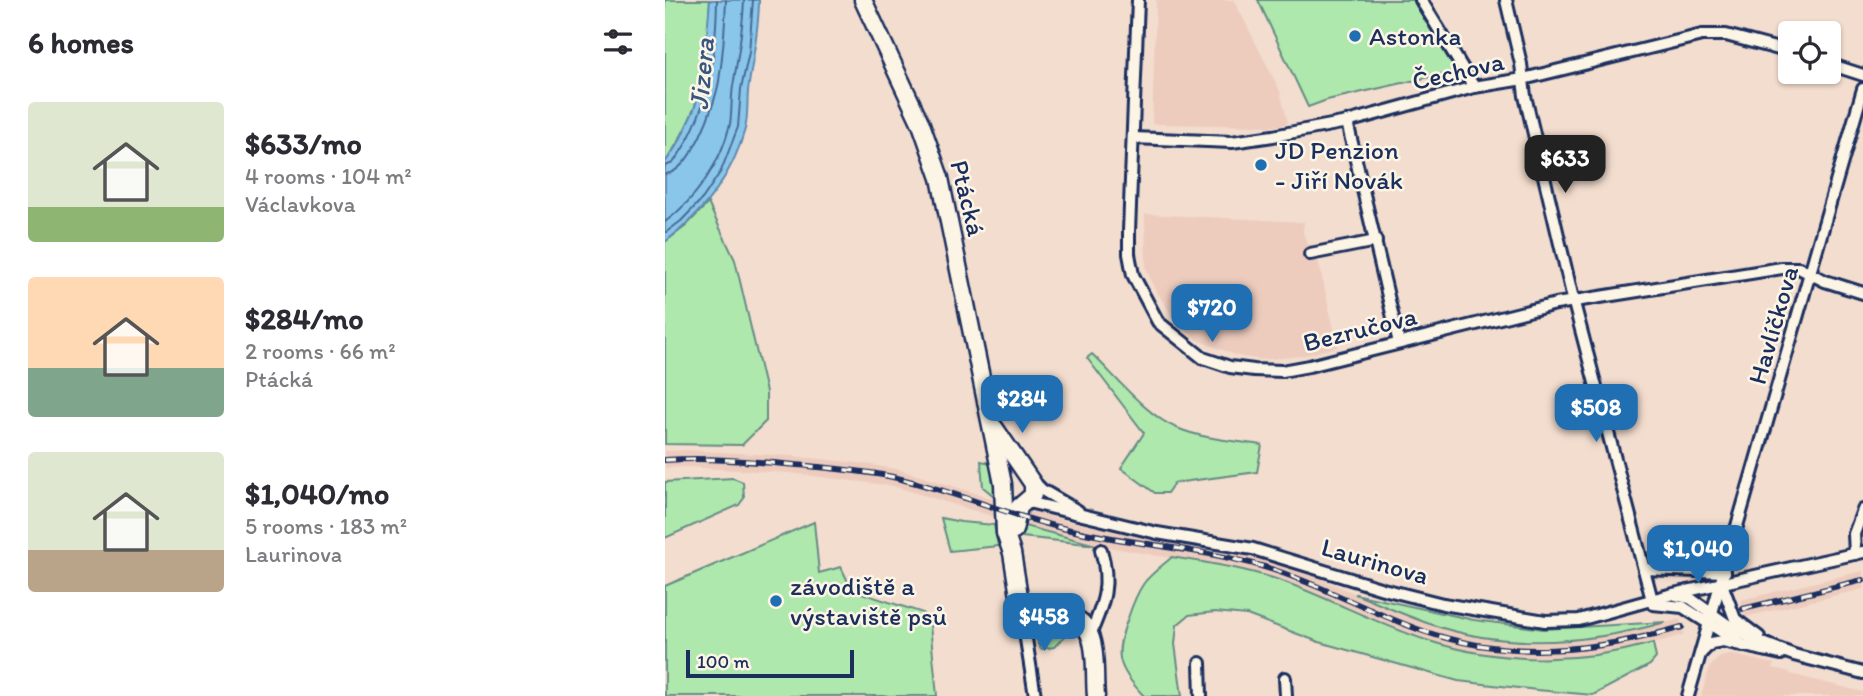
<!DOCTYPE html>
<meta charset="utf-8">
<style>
:root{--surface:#fff;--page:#f7f7f7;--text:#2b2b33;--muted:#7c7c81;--accent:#1f6fb2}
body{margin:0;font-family:Itim,sans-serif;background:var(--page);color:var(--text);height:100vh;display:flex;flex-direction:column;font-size:26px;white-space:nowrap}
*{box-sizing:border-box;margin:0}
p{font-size:23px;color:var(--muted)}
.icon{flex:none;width:38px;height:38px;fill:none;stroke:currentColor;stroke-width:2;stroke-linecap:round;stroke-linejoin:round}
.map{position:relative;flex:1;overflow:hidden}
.details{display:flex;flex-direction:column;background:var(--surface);width:665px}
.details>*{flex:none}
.tools{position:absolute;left:1113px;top:21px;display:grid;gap:14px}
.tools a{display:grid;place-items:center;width:63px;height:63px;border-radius:7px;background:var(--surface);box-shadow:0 2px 5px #0004;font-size:35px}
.scale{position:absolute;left:21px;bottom:18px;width:168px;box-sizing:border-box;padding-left:7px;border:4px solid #1b2f5e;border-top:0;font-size:19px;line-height:24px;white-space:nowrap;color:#1b2f5e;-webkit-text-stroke:5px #fcf5e5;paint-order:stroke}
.price{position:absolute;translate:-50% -60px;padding:0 16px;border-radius:14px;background:var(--accent);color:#fff;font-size:23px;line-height:46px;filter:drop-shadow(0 2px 4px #0008)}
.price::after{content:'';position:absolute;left:50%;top:42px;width:21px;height:16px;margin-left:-10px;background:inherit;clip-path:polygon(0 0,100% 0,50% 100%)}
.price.current{background:#222;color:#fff}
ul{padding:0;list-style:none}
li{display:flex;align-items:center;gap:21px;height:175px;padding:0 28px}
li span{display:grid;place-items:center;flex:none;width:196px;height:140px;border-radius:7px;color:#555}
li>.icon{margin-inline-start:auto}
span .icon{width:84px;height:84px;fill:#fffc;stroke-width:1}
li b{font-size:30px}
h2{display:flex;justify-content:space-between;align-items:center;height:84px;padding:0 28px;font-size:30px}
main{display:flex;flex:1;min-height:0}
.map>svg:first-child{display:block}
</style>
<main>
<section class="details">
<h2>6 homes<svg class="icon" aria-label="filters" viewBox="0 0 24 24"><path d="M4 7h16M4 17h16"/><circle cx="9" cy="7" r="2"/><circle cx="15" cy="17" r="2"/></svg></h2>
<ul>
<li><span style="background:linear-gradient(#dfe7d0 75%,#8fb573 0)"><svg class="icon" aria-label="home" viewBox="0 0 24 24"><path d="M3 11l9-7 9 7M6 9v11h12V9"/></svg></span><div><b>$633/mo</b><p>4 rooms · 104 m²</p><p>Václavkova</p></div></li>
<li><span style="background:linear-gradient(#ffd9b3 65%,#7fa58c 0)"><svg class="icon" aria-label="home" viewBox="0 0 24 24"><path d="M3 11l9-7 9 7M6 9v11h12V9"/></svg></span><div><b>$284/mo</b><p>2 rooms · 66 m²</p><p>Ptácká</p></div></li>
<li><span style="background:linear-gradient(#dfe7d0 70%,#b9a48a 0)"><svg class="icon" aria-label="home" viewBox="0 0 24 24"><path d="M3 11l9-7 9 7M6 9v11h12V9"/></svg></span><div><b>$1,040/mo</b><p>5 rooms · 183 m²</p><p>Laurinova</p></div></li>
</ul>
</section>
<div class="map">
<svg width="1198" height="696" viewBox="0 0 1198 696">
<rect width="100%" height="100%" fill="#f3ddce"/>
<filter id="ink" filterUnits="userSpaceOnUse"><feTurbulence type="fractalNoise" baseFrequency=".0143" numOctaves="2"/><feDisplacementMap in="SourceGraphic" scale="14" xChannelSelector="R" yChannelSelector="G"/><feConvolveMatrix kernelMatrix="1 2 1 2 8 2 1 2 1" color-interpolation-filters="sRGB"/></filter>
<g filter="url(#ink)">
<g fill="#edccbe">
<polygon points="491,0 569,0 615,91 623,123 614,126 487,124"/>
<polygon points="480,214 639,222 638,232 642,244 650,247 673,347 637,356 595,360 573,356 532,340 514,325 489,288 481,268"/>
<polygon points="20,450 126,456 194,463 232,469 394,519 434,528 587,555 621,565 767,625 817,637 862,643 910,641 962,633 1015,619 1019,635 966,649 911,658 861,659 814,653 762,641 615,581 582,571 431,545 389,535 228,486 125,473 21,467 0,468 0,451"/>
<polygon points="1198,571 1198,589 1080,617 1076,600"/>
<polygon points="1064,654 1109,664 1108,668 1125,672 1125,674 1198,692 1198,696 1036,696 1045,667 1055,656"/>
</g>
<g fill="#afe8ac" stroke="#658c85" stroke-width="2">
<path d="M 0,0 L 45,0 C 43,26 43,52 38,77 C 33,108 17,137 0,163 Z"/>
<polygon points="593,0 748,0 791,71 662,100 643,107"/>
<polygon points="43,203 70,260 101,392 101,421 77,445 0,444 0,242 21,226"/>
<path d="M 427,354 C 451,377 482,416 512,428 C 538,439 569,441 597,445 L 592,472 L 509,483 L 502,493 L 490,493 L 456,468 L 479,433 L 422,358 Z"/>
<polygon points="316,461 326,463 335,501 318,487"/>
<polygon points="68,478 78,482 79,498 74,505 0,538 0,482"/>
<polygon points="276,518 296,522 329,525 333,546 285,551"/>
<polygon points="149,522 154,573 176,567 187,590 258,613 265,625 272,696 0,696 0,586"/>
<polygon points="352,524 431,545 357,537 356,529"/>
<path d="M 507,557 C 544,563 582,569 617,581 C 666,599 712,624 761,640 C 835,664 913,664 988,643 L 991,658 L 985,665 L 928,695 L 872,690 L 793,681 L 654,642 L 582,615 L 550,612 L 524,615 L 512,625 L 510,644 L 517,696 L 479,696 C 451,667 449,654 463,618 C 467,606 472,593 479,583 C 486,574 498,565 507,557 Z"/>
<path d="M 690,594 L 809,620 L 879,629 L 1001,622 C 923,644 843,651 765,624 C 739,615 715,604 690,594 Z"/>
<polygon points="394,626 405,631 389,647 376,649 373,644 375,630 379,627"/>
</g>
<path fill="#8ac6ea" stroke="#5e8ab2" stroke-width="2" d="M 45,0 L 94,0 C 94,31 87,61 83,91 C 82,104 83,117 80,129 C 67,177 38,213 0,242 L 0,163 L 14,142 L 29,110 L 38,79 Z"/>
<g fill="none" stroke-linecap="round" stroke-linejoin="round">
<g stroke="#476b96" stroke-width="2">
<path d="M 0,166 L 8,163 C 43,116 51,58 52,0"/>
<path d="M 0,174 C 26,173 50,104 54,81 C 58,55 60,26 61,0"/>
<path d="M 0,222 C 31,199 56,163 65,124 C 67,112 66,99 68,86 C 73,57 78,29 79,0"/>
<polyline points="0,233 16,221 38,198 56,171 73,127 76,89 84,52 88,0"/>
</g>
<g stroke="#1b2f5e" stroke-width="16">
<g id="street">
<polyline points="473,0 464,231 464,254 468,275 493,322 538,358 565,367 589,370 617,371 644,366 891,304 1117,268 1134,268 1160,281 1198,293"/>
<polyline points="756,0 809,87"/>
<polyline points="841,0 856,64 860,96 909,303 987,600"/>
<polyline points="1164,64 1198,75"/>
<polyline points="682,122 734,343"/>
<polyline points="468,138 567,142 608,136 682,122 809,87 858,79 1037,35 1061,35 1125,52"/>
<polyline points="645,254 711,241"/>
<polyline points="368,481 377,490 413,511"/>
<polyline points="359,501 492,533 588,549 718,589 778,604 880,621 914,620 1004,595 1198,552"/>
<polyline points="1190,554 1189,534 1198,510"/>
<polyline points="979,569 1060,572"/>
<polyline points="1057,584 1070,619 1094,637"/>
<polyline points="1011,595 1025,598 1070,630 1090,640 1129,655 1198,673"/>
<polyline points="988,604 1018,607 1079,646"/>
<polyline points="357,614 370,696"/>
<path d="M 425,635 C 439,603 446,584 436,550"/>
<polyline points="1036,653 1046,643 1058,641 1116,654"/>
<polyline points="535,663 536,696"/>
<polyline points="620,678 621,696"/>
<polyline points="1023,696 1198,89"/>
</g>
</g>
<g stroke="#1b2f5e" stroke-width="21">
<g id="secondary">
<path d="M 198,0 L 256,124 L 275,178 L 338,484 L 340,533 L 347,553 L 357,614 C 371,614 388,610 401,614 C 437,624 428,668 431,696"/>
<polyline points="329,427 368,484 368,495 354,507 349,530"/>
</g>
</g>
<use href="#street" stroke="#fcf5e5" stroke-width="10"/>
<use href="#secondary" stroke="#fcf5e5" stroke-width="16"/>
<g stroke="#1b2f5e" stroke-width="6">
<g id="rail">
<path d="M 0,460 C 47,457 95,462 143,466 C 172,469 202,471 232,478 C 287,491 339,513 393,527 C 460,544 530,547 596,566 C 652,582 703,612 758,631 C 845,661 931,652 1017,627"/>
<polyline points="1078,609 1198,580"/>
</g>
</g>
<use href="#rail" stroke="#fcf5e5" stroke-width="3.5" stroke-dasharray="10" stroke-linecap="butt"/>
</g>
</g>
<g fill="#1f6fb2" stroke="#fcf5e5" stroke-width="2.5">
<circle cx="690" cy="36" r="7"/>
<circle cx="596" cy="165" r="7"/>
<circle cx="111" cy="601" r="7"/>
</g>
<g text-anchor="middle" stroke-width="5" stroke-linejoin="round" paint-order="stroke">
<g font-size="26" fill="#1b2f5e" stroke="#fcf5e5" text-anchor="start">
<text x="704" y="45">Astonka</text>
<text x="610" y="159">JD Penzion<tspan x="610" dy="30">- Jiří Novák</tspan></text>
<text x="125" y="595">závodiště a<tspan x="125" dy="30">výstaviště psů</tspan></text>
</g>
<g font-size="26" fill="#1b2f5e" stroke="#fcf5e5">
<text transform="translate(793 71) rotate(-13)" y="9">Čechova</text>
<text transform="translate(303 198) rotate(76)" y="9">Ptácká</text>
<text transform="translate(1108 325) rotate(-74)" y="9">Havlíčkova</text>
<text transform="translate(695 329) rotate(-14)" y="9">Bezručova</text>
<text transform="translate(710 561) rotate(16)" y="9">Laurinova</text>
</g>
<g font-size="28" font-style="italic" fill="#375581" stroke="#fcf5e5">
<text transform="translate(36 74) rotate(-85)" y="10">Jizera</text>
</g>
</g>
</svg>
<div class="tools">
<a><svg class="icon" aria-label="locate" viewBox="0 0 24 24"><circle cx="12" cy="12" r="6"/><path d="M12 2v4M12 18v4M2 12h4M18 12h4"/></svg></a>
</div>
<div class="scale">100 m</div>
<b class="price current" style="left:900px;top:195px">$633</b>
<b class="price" style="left:547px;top:344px">$720</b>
<b class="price" style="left:357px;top:435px">$284</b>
<b class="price" style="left:931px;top:444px">$508</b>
<b class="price" style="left:1033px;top:585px">$1,040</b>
<b class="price" style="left:379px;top:653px">$458</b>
</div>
</main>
